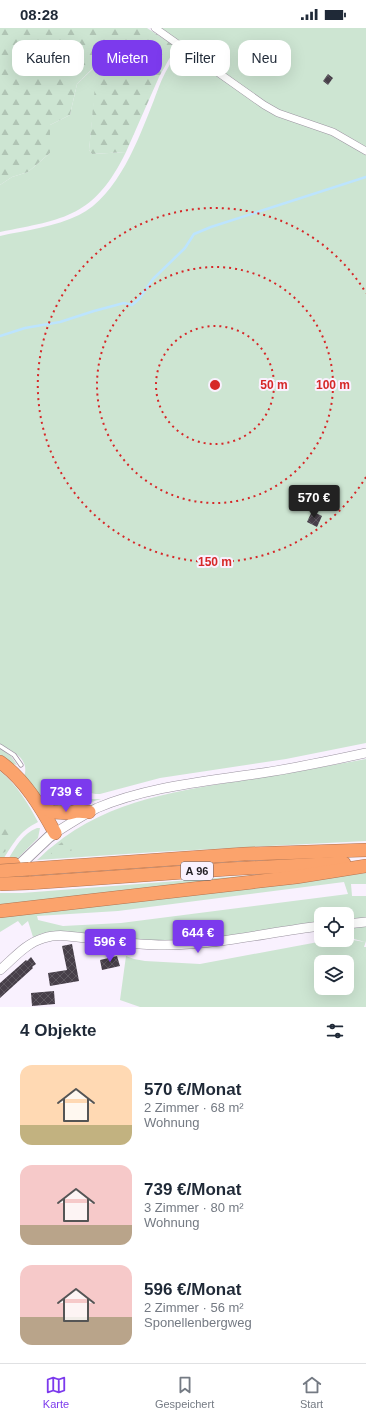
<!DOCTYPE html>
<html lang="de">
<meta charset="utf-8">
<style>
:root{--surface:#fff;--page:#f2f2f3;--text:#1f2937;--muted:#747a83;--line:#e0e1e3;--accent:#7c3aed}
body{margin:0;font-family:Arial,sans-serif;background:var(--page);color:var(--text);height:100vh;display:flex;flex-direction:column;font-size:15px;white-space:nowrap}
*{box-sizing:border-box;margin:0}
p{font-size:13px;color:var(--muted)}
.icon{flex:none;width:22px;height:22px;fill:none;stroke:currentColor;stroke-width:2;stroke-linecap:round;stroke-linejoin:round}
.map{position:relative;height:979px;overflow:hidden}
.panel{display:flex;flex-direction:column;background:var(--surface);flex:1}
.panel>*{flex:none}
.top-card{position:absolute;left:12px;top:12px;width:342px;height:36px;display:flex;gap:8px}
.controls{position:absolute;left:314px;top:879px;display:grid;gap:8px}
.controls a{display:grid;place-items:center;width:40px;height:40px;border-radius:8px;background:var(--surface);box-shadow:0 4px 16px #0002;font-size:20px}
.price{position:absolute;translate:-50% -34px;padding:0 9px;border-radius:4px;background:var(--accent);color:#fff;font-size:13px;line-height:26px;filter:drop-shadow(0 1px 2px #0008)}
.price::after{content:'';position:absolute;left:50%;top:24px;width:12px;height:9px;margin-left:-6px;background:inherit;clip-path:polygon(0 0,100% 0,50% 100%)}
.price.on{background:#222;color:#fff}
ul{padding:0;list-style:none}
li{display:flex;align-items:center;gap:12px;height:100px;padding:0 20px}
li span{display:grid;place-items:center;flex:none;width:112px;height:80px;border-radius:12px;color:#555}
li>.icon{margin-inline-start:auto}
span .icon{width:48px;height:48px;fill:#fffc;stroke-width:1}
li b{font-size:17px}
h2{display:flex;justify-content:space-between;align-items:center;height:48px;padding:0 20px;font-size:17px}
.pill{padding:0 14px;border-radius:12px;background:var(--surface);box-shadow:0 4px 16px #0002;font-size:14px;line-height:36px}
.pill.on{background:var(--accent);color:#fff}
.status{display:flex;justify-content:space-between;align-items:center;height:28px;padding:0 20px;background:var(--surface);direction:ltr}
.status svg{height:11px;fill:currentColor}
.menu{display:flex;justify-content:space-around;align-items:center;height:56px;border-top:1px solid var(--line);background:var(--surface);font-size:11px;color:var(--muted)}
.menu a{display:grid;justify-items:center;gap:2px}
.menu .on{color:var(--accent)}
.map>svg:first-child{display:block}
</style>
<div class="status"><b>08:28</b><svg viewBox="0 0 49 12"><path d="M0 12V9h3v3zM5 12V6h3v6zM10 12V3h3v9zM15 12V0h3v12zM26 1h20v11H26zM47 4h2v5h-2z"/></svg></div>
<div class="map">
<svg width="366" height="979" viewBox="0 0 366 979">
<defs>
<pattern id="forest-firs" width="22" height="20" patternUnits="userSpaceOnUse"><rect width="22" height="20" fill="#cde5d2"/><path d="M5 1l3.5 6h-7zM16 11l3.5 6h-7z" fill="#b0c4b4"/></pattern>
<pattern id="building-cross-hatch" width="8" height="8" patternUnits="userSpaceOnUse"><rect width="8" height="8" fill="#473f49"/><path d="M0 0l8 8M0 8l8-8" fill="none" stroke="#5e5860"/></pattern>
</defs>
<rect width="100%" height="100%" fill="#f9f1fe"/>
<g fill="#cde5d2" fill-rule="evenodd">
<polygon points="161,0 366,0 366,119 337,103 273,80"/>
<path d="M 182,23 L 267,83 L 331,107 L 366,126 L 366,715 L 286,731 L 160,750 L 100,766 C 90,767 70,756 63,763 C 59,767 56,775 53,780 L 39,768 L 24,749 C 30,731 14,724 0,716 L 0,208 C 26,202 55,199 79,187 C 118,168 139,110 154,72 C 160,56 168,33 182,23 Z"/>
<path d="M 98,36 L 89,122 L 92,126 L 126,124 C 94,189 65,191 0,204 L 0,157 L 12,149 L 28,144 L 50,125 L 50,97 L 70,87 L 77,56 Z"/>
<polygon points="0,720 11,728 17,737 10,735 0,728"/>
<path d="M 366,731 L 366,813 L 156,824 L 37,832 C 42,828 47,822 53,818 C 110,771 181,762 252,751 C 290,745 328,738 366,731 Z"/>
<path d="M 0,743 C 17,757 28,775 38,794 C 18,804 14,815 2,833 L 0,834 Z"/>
<polygon points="70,765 91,771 101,771 76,779 58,781 64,769"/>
<path d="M 37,800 L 40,800 L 38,810 L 15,833 L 7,833 C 16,819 22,806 37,800 Z"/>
<path d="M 366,845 L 366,856 L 351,856 L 352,868 L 366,868 L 366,891 L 347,892 L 347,886 L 321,886 L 321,894 L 269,904 L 169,915 L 43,905 L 33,909 L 28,893 L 22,898 L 18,893 L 0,904 L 0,889 ZM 344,854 L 348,866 L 121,895 L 63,898 L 38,892 L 37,888 L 118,883 Z"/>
<polygon points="255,847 228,854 0,879 0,865 22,865"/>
<path d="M 366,898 L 366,913 L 364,919 L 366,919 L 366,979 L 140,979 L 120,972 L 126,928 L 134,931 L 145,933 L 200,936 L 329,912 L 347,912 L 347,911 L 365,914 L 347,909 L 347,900 ZM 321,934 L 347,934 L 347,960 L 321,960 Z"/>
</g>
<g fill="url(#forest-firs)">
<polygon points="0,0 147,0 178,20 169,31 159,49 126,124 92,126 89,122 97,36 77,56 70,87 50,97 50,125 28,144 12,149 0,157"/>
<polygon points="0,792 12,809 5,824 0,826"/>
<polygon points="68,810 74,812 77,821 58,826 51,826 51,822"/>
</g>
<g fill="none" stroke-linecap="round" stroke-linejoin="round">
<polyline stroke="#bce4fe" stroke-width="2.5" points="0,308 25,300 60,294 94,283 124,275 132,277 139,271 153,251 185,220 194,206 211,199 366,149"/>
</g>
<g fill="url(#building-cross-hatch)">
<polygon points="328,46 333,50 328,57 323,53"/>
<polygon points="312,483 322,488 317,499 307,494"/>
<polygon points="72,916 79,953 50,958 48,945 67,942 62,918"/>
<polygon points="117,928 120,938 102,942 100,932"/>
<polygon points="31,929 36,936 32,939 33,940 0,970 0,955 26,932 27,933"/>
<polygon points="54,963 55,976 32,978 31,965"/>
</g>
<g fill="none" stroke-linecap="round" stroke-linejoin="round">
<g stroke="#9b94a0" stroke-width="5">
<polyline id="service" points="0,718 14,727 21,737"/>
</g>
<g stroke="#9b94a0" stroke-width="8">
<polyline id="minor" points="155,0 264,77 278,85 333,104 366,123"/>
</g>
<g stroke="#9b94a0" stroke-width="10">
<g id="tertiary">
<path d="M 55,805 C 69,796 83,787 97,780 C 147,759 202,754 255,746 C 292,741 329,733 366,725"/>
<polyline points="347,896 366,894"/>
<path d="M 0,942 C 13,931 26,915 44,910 C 59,905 76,909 92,911 C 116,914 140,917 165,917 C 218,917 269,904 321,898"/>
</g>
</g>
<g stroke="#9b94a0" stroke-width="12">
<polyline id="secondary" points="12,844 49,809 55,805"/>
</g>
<g stroke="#af7452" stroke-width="14">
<g id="motorway">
<path d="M 0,734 C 24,751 41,779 55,805"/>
<polyline points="39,776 52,784 69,785 77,783 89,784"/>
<polyline points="0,836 14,836"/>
<polyline points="29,841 244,826 366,822"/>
<polyline points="29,855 229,841 344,835"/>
<polyline points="0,883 296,849 366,838"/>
</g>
</g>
<use href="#service" stroke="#fff" stroke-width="3.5"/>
<use href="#minor" stroke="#fff" stroke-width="7"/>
<use href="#tertiary" stroke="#fff" stroke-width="9"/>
<use href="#secondary" stroke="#fff" stroke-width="10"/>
<use href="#motorway" stroke="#fba36c" stroke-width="13"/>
<g stroke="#af7452" stroke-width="14" stroke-linecap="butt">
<g id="motorway-bridge">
<polyline points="0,843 29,841"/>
<polyline points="0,856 29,855"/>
</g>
</g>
<use href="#motorway-bridge" stroke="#fba36c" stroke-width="13"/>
</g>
<g fill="none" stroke="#d62828" stroke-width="2" stroke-dasharray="2 4">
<circle cx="215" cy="357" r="59"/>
<circle cx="215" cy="357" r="118"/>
<path d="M366 449A177 177 0 1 1 366 265"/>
</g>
<g text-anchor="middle" stroke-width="4" stroke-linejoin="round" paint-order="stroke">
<rect fill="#f9f1fe" stroke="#625d65" stroke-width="1" x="181" y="834" width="32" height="18" rx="3"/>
<g font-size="11" font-weight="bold" fill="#211e23">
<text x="197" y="847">A 96</text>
</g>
</g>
<circle cx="215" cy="357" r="6" fill="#d62828" stroke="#f9f1fe" stroke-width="2"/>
<g font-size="12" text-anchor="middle" font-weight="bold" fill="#d62828" stroke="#f9f1fe" stroke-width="4" stroke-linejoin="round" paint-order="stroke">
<text x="274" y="361">50 m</text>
<text x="333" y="361">100 m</text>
<text x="215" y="538">150 m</text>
</g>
</svg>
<div class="controls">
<a><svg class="icon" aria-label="locate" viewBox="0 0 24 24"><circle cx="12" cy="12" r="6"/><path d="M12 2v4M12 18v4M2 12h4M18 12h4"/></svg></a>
<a><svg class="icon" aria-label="layers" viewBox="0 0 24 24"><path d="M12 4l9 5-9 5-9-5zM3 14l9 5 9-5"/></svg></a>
</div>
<b class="price on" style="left:314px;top:491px">570 €</b>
<b class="price" style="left:66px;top:785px">739 €</b>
<b class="price" style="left:198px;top:926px">644 €</b>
<b class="price" style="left:110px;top:935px">596 €</b>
<div class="top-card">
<a class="pill">Kaufen</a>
<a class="pill on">Mieten</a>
<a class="pill">Filter</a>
<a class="pill">Neu</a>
</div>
</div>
<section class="panel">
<h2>4 Objekte<svg class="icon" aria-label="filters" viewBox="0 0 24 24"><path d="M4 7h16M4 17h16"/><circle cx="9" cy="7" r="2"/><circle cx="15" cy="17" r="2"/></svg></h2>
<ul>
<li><span style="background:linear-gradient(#ffd9b3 75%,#c2b280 0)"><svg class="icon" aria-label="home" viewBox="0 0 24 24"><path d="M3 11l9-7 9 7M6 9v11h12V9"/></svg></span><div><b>570 €/Monat</b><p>2 Zimmer · 68 m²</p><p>Wohnung</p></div></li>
<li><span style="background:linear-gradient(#f6c9c9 75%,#b9a48a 0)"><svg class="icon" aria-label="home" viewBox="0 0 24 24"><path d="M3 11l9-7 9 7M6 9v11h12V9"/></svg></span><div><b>739 €/Monat</b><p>3 Zimmer · 80 m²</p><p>Wohnung</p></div></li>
<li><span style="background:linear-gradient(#f6c9c9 65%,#b9a48a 0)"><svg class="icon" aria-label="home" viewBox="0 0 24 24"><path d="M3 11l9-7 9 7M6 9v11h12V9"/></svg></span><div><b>596 €/Monat</b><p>2 Zimmer · 56 m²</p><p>Sponellenbergweg</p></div></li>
</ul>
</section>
<nav class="menu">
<a class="on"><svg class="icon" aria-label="map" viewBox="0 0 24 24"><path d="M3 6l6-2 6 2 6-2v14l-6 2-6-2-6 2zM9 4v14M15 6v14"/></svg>Karte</a>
<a><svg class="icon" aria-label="saved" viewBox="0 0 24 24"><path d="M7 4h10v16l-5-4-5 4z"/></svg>Gespeichert</a>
<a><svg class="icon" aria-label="home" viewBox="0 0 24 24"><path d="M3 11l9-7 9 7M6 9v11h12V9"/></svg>Start</a>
</nav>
